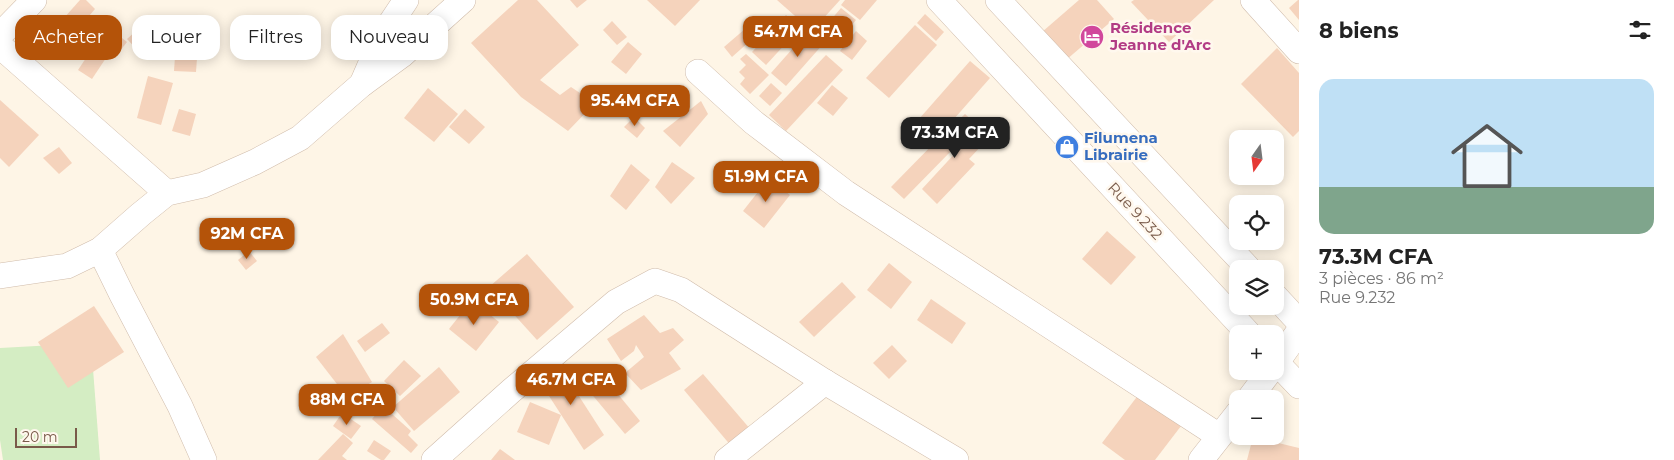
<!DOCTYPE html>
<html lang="fr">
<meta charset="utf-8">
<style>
:root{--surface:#fff;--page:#f6f6f6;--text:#222;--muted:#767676;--accent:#b45309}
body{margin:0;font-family:Montserrat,sans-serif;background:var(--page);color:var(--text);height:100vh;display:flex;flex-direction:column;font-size:19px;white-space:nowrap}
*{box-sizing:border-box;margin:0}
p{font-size:16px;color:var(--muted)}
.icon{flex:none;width:28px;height:28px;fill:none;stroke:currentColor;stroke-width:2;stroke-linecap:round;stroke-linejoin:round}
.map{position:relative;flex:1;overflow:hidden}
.sheet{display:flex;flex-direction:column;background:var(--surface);width:375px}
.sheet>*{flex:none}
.hud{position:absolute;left:15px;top:15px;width:475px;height:45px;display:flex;gap:10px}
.needle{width:32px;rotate:194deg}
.buttons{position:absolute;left:1229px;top:130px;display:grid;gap:10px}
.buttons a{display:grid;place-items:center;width:55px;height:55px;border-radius:10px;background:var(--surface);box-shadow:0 2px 12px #0003;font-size:25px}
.scale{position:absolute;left:15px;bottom:12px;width:62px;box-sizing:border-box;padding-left:5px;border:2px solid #795a49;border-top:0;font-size:14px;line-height:18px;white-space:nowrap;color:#795a49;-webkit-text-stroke:4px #fff8ee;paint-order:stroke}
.price{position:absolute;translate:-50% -42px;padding:0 11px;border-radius:10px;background:var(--accent);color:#fff;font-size:16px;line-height:32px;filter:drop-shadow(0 1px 2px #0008)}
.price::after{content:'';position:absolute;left:50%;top:30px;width:15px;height:11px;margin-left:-8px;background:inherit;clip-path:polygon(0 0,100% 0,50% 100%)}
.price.on{background:#222;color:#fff}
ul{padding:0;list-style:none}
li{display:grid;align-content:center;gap:10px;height:265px;padding:0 20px}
li span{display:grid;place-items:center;height:155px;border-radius:15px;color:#555}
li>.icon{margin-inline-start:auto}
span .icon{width:90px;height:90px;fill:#fffc;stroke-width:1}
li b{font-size:21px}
h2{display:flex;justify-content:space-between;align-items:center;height:60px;padding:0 20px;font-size:21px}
.pill{padding:0 18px;border-radius:15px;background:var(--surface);box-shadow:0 2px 12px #0003;font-size:18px;line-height:45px}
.pill.on{background:var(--accent);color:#fff}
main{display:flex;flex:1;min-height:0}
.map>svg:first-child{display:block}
</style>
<main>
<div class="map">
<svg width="1299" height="460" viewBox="0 0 1299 460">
<rect width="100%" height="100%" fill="#fef5e6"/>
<polygon fill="#d4edc3" points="91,343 100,460 3,460 0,440 0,348"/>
<g fill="#f5d3bc">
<polygon points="80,0 86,0 95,9 69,39 56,27"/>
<polygon points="518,0 537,0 579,45 540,80 560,95 571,87 595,103 568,131 521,97 471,43"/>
<polygon points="570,0 587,0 577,8"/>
<polygon points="647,0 700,0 675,26"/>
<polygon points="777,0 840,0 812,31"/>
<polygon points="845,0 877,0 860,20 841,5"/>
<polygon points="1079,0 1097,0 1114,19 1066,60 1042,32"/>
<polygon points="1134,0 1214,0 1169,42 1131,2"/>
<polygon points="1298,0 1299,0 1299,20 1289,8"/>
<polygon points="841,8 856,20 833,47 818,35"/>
<polygon points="925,14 944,32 936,41 917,23"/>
<polygon points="786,15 800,28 766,65 752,52"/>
<polygon points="760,16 768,25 732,57 724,47"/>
<polygon points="612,21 627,37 617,45 603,30"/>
<polygon points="915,25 937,45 889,98 866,78"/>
<polygon points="137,30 153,47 143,56 127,39"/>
<polygon points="809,30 824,43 786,86 771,73"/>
<polygon points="856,31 867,41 852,60 840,51"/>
<polygon points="117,34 127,42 120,51 110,42"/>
<polygon points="176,42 198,44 196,72 174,71"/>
<polygon points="628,42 642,54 626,74 611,62"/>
<polygon points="1277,48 1299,73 1299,131 1293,137 1241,84"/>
<polygon points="92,49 106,58 92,79 78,70"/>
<polygon points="746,54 769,75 750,94 740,84 745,78 739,72 746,65 740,59"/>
<polygon points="826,55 843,70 786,131 769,115"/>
<polygon points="970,61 990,78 939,136 919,119"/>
<polygon points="148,76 173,83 161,125 137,118"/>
<polygon points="771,83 782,93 770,106 759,96"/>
<polygon points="832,85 848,98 833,116 817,103"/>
<polygon points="428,88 458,114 434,142 404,118"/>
<polygon points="0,100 39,135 9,167 0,158"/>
<polygon points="701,101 708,114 680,147 663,131"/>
<polygon points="179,109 196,114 190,136 172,131"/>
<polygon points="465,109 485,127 469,144 449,127"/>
<polygon points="965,114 979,127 973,133 984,143 969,159 975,164 937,204 922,189 959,149 965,155 944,134"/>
<polygon points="634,117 645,128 637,138 624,127"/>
<polygon points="941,136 954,148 904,199 891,187"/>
<polygon points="59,147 72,163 59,174 43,158"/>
<polygon points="672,162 695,178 671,204 655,187"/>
<polygon points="631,164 650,180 626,210 610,196"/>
<polygon points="769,178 790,195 764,228 743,211"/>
<polygon points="1107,231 1136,257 1111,285 1082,259"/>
<polygon points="249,251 257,261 246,270 238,260"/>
<polygon points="527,254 574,307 537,340 489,287"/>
<polygon points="889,263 912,282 891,309 867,290"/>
<polygon points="842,282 856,297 814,337 799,322"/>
<polygon points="931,299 966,323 952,344 917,320"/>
<polygon points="472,300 499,322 476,351 449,329"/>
<polygon points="94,306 124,352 68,388 38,342"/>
<polygon points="644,315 660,333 673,328 684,340 669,353 681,369 641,390 625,373 644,357 636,345 634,351 621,361 607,339"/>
<polygon points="382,323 390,333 365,352 357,341"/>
<polygon points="343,334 372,382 347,397 316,357"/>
<polygon points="892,345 907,361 889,379 873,363"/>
<polygon points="404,360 421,376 400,396 384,381"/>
<polygon points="557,362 604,435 584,450 538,379"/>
<polygon points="595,366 640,421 625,434 579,379"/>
<polygon points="439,367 460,392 414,431 393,407"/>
<polygon points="703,374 751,430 732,447 684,390"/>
<polygon points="1139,394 1181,426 1155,460 1125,460 1102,443"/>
<polygon points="530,402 561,415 549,445 517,432"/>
<polygon points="383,406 411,431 408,435 418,445 411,453 372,419"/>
<polygon points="342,413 361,426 351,439 333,426"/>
<polygon points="343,434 353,443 342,456 347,460 318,460"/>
<polygon points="1253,437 1299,448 1299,460 1247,460"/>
<polygon points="374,440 391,451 384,460 381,460 367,451"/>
<polygon points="500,449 515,460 491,460"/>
</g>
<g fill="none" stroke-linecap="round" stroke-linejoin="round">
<g stroke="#d0bcab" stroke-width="26">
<g id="minor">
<polyline points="939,0 1249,334"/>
<polyline points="998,0 1249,269"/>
<polyline points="1253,0 1299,51"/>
<polyline points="0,35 34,0"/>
<polyline points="0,46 167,193"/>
<polyline points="698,72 753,122 846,193 1219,436"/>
<polyline points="362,84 384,33 406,0"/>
<polyline points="100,250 122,295 180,406 204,460"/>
<polyline points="0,276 67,266 100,250 141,214 167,193 203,185 255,162 300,138 361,85 402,55 463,0"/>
<polyline points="1275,296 1299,322"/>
<polyline points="1275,361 1299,386"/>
<polyline points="1275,365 1299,331"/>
<polyline points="1249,399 1270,371"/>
<polyline points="434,460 511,391 616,302 655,281 681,290 825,382 956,460"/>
<polyline points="727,460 825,382"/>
<polyline points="1201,460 1238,413"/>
</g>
</g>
<use href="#minor" stroke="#fff" stroke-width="25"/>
</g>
<defs>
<g id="hotel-disc" transform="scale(1.25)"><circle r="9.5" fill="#d1479c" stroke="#fff8ee"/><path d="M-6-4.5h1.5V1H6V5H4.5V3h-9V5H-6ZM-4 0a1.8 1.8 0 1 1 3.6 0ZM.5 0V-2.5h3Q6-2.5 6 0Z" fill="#fff"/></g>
<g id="shop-disc" transform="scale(1.25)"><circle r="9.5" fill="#3f7fe0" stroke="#fff8ee"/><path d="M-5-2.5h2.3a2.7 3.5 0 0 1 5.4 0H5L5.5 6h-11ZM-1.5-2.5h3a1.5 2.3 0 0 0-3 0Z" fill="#fff"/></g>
</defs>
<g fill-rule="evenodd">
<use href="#hotel-disc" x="1092" y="37"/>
<use href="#shop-disc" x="1067" y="147"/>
</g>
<g text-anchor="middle" stroke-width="5" stroke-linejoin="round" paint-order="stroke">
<g font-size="15" font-weight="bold" fill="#b23c85" stroke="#fff8ee" text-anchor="start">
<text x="1110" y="33">Résidence<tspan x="1110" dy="17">Jeanne d'Arc</tspan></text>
</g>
<g font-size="15" font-weight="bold" fill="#366cbe" stroke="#fff8ee" text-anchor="start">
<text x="1084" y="143">Filumena<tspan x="1084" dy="17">Librairie</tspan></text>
</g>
<g font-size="15" fill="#795a49" stroke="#fff8ee">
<text transform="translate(1135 211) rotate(47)" y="5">Rue 9.232</text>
</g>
</g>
</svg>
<div class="buttons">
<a><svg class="needle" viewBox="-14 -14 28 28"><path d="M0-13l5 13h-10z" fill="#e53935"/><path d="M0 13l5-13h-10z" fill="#767676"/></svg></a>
<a><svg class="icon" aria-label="locate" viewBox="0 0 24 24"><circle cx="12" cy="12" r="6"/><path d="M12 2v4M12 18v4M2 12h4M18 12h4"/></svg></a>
<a><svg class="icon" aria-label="layers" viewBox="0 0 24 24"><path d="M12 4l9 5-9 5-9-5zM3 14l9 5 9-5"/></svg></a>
<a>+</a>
<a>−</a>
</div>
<div class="scale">20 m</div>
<b class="price" style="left:798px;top:58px">54.7M CFA</b>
<b class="price" style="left:635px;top:127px">95.4M CFA</b>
<b class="price on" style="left:955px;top:159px">73.3M CFA</b>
<b class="price" style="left:766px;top:203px">51.9M CFA</b>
<b class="price" style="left:247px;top:260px">92M CFA</b>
<b class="price" style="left:474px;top:326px">50.9M CFA</b>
<b class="price" style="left:571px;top:406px">46.7M CFA</b>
<b class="price" style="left:347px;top:426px">88M CFA</b>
<div class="hud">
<a class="pill on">Acheter</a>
<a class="pill">Louer</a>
<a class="pill">Filtres</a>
<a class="pill">Nouveau</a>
</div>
</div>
<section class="sheet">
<h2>8 biens<svg class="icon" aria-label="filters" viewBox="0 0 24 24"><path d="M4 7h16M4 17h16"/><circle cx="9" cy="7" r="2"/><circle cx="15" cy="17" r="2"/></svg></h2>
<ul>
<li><span style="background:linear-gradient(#bfe0f5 70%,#7fa58c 0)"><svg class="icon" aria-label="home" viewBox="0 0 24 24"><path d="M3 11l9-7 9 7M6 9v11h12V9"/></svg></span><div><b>73.3M CFA</b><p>3 pièces · 86 m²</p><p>Rue 9.232</p></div></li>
</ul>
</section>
</main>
